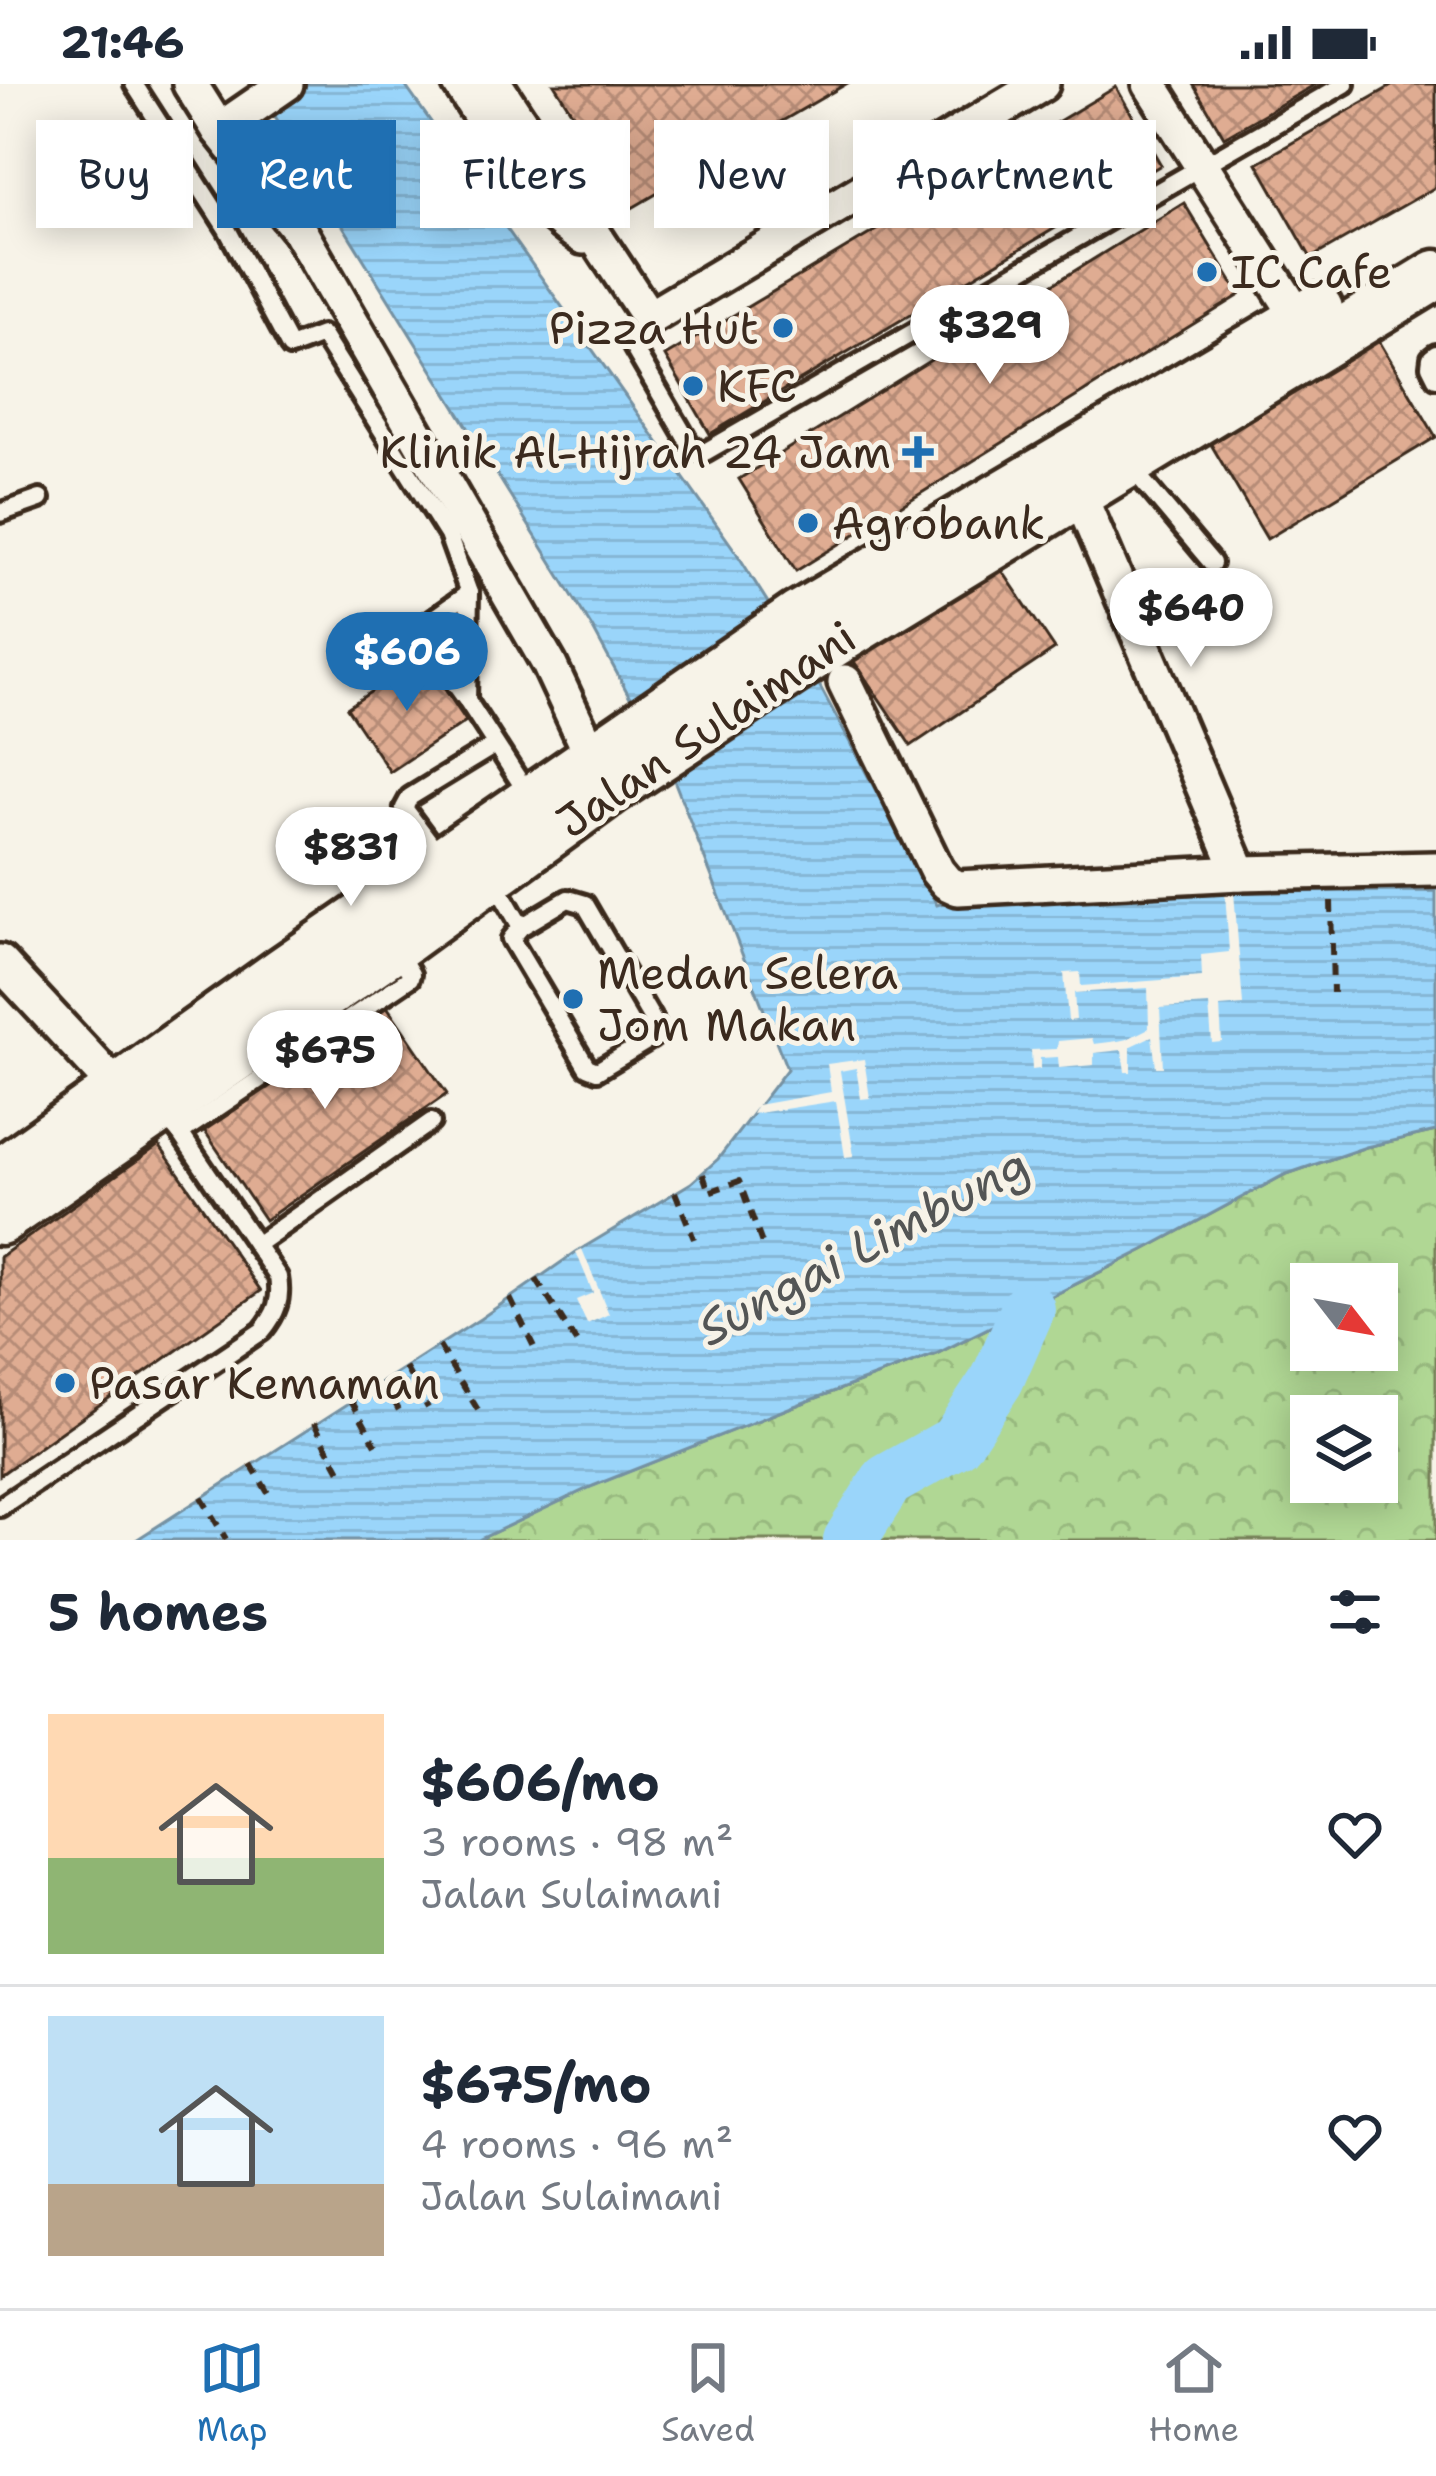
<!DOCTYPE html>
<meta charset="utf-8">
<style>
:root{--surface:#fff;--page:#f6f6f7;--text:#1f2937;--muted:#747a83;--line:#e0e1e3;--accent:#1f6fb2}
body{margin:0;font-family:"Shantell Sans",sans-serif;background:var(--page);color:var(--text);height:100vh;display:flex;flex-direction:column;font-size:45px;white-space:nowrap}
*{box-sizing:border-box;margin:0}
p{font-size:39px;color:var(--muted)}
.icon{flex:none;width:66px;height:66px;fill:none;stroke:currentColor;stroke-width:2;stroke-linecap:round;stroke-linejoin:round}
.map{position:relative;height:1456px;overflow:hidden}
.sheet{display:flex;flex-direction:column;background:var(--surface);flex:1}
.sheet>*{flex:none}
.banner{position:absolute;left:36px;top:36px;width:1365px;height:108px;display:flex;gap:24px}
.needle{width:78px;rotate:121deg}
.tools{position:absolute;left:1290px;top:1179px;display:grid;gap:24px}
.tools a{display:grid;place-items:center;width:108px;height:108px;border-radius:0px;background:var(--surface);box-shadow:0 6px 30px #0003;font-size:60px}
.price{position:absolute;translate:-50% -102px;padding:0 27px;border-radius:42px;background:#fff;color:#222;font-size:39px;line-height:78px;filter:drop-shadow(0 3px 6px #0008)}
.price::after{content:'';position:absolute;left:50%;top:72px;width:36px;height:27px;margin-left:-18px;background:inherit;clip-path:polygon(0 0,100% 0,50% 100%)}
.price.active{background:var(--accent);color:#fff}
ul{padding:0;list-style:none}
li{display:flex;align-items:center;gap:36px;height:300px;padding:0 48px}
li+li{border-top:3px solid var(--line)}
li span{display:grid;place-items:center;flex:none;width:336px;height:240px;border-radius:0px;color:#555}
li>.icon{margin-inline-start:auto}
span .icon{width:144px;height:144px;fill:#fffc;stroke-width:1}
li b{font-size:51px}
h2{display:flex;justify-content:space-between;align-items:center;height:144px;padding:0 48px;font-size:51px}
.chip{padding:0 42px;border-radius:0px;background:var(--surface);box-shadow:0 6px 30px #0003;font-size:42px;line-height:108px}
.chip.active{background:var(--accent);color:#fff}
.status{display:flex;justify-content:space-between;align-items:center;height:84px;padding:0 60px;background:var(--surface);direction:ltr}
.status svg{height:33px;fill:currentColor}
.tabs{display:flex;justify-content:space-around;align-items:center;height:168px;border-top:3px solid var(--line);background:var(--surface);font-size:33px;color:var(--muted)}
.tabs a{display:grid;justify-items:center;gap:6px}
.tabs .active{color:var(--accent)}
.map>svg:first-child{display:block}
</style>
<div class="status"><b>21:46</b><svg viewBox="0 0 49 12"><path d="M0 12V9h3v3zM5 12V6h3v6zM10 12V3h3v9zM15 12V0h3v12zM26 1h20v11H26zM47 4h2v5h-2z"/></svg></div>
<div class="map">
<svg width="1436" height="1456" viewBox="0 0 1436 1456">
<defs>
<pattern id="forest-crowns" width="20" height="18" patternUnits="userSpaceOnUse" patternTransform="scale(3)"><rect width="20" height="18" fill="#b0d794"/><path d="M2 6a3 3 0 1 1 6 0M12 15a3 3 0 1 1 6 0" fill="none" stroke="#98b97f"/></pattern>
<pattern id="water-rules" width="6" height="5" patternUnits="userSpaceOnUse" patternTransform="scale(3)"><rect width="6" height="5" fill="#9ad5fa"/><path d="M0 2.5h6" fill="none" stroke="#86b7d6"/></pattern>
<pattern id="building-cross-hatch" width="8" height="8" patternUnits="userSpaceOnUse" patternTransform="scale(3)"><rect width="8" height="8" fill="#dfac92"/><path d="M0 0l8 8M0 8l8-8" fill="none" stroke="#b68c77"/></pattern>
</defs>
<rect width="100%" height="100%" fill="#f7f3e8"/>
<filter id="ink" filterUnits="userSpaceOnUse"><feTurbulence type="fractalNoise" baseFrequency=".00833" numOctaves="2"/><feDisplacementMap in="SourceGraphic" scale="24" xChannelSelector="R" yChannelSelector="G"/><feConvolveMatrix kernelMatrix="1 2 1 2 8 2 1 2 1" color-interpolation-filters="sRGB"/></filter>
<g filter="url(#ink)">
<path fill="url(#forest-crowns)" stroke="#768059" stroke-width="3" fill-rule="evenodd" d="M 1436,1047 L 1436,1456 L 478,1456 L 592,1402 L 789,1324 L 936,1270 L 1144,1166 L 1284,1091 L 1366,1063 ZM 1311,1200 L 1377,1200 L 1377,1266 L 1311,1266 ZM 1311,1332 L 1377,1332 L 1377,1398 L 1311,1398 Z"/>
<polygon fill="url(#water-rules)" stroke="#7491a2" stroke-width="3" points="255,0 404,0 736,468 816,595 937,821 958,815 1172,808 1436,807 1436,1047 1366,1063 1284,1091 1144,1166 936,1270 789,1324 593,1402 478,1456 136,1456 480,1235 576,1168 691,1099 718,1075 787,985 672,691 593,545"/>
<g fill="#f7f3e8">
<polygon points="1225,808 1234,808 1243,921 1220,923 1222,958 1212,959 1209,921 1160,924 1163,983 1156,983 1152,952 1131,962 1131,988 1125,988 1122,966 1094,969 1094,981 1059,984 1058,973 1040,974 1040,985 1032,986 1031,966 1057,965 1058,957 1092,954 1094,960 1118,957 1127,955 1149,944 1148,904 1074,909 1076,936 1068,937 1064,889 1080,888 1081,902 1202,893 1201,871 1229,868"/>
<polygon points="864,975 870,1014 861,1015 856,984 840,987 854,1072 845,1073 836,1017 752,1030 757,1021 831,1008 827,980"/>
<polygon points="582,1165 609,1230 587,1240 576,1216 593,1209 576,1168"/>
</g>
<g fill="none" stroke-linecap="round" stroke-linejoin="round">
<polyline stroke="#9ad5fa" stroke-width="54" points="850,1456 887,1397 956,1358 997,1296 1028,1225"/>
</g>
<g fill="url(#building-cross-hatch)" stroke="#3b2a1e" stroke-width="3">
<polygon points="554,0 846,0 632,124"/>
<polygon points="1193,0 1316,0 1224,53"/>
<polygon points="1395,0 1436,0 1436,103 1311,174 1257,79"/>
<polygon points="1116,3 1161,81 710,350 665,272"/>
<polygon points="1184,119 1240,211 796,487 739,395"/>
<polygon points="1378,255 1436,353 1267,455 1209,357"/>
<polygon points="995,476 1055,565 911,662 851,573"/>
<polygon points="423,572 466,637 390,688 347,624"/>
<polygon points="386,921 447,1010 265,1136 204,1046"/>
<polygon points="159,1061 261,1207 0,1391 0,1173"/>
</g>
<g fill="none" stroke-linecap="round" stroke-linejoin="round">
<g stroke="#3b2a1e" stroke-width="26">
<g id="service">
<polyline points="134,0 227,145 290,263 322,251 448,451 469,509 467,616 531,715"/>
<polyline points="649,234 633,253 633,263 689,359 697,366 705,368 1345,0"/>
<polyline points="1436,270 1431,274 1430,282 1436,294"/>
<polyline points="1131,383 1212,479"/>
<polyline points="0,429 40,415"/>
<polyline points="466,615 417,546 469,509"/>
<polyline points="440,772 404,724 410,713 495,661"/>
<polyline points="495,798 521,843 568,815 585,820 655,940 652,954 597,987 587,983 511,855 521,843"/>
<polyline points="180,1049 410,894 411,890 398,869"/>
<polyline points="256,1161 431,1038"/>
<path d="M 0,1423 L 262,1247 C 276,1230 282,1216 278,1193 L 180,1049 L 164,1030"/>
</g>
</g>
<g stroke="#3b2a1e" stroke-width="42">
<g id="minor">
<polyline points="190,0 219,46 300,148 549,580 593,674"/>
<path d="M 460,0 C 494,50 530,122 583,153"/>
<polyline points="495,0 649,234 1042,0"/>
<polyline points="1150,0 1300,236"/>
<polyline points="219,46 286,0"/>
<polyline points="1079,410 1240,789"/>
<polyline points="845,598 937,787 947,799 958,804 1240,789 1436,785"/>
<polyline points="0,878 117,1004"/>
</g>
</g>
<g stroke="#3b2a1e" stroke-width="57">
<g id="secondary">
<polyline points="0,1089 282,888 797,533 1318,225"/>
<polyline points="0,1136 394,863 611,705 834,558 1436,191"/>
</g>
</g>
<g stroke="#3b2a1e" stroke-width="6" stroke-dasharray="12 9" stroke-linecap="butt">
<polyline points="1331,817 1333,909"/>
<polyline points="703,1090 709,1108 739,1097 764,1165"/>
<polyline points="675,1108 694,1155"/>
<polyline points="536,1195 580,1264"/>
<polyline points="510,1214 535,1265"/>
<polyline points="439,1262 481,1331"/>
<polyline points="405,1283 428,1324"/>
<polyline points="383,1297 401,1330"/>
<polyline points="351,1316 376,1361"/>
<polyline points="314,1339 341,1389"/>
<polyline points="251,1380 268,1409"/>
<polyline points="201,1413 226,1455"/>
</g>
<use href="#service" stroke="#f7f3e8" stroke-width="16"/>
<use href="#minor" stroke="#f7f3e8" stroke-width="33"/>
<use href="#secondary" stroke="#f7f3e8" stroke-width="48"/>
</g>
</g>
<g fill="#1f6fb2" stroke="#f7f3e8" stroke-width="4.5">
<circle cx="1207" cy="188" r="12"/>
<circle cx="783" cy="244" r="12"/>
<circle cx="693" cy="302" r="12"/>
<path d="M912 350h12v12h12v12h-12v12h-12v-12h-12v-12h12z"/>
<circle cx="808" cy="439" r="12"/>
<circle cx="573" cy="915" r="12"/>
<circle cx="65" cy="1299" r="12"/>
</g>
<g text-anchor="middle" stroke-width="10" stroke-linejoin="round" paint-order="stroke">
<g font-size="45" fill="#3b2a1e" stroke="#f7f3e8" text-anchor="start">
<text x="1231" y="204">IC Cafe</text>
<text x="759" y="260" text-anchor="end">Pizza Hut</text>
<text x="717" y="318">KFC</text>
<text x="891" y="384" text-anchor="end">Klinik Al-Hijrah 24 Jam</text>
<text x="832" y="455">Agrobank</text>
<text x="597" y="905">Medan Selera<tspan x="597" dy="52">Jom Makan</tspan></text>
<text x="89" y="1315">Pasar Kemaman</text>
</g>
<g font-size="45" fill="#3b2a1e" stroke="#f7f3e8">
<text transform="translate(706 645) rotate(-34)" y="16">Jalan Sulaimani</text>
</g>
<g font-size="48" font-style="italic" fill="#535555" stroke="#f7f3e8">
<text transform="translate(863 1162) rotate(-28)" y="17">Sungai Limbung</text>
</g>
</g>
</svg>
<div class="tools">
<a><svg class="needle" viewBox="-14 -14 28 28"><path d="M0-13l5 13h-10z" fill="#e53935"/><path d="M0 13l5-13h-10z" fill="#747a83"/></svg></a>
<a><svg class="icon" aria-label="layers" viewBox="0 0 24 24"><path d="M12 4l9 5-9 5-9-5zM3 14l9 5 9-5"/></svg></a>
</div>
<b class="price" style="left:990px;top:303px">$329</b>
<b class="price" style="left:1191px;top:586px">$640</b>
<b class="price active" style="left:407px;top:630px">$606</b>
<b class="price" style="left:351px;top:825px">$831</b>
<b class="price" style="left:325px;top:1028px">$675</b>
<div class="banner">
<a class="chip">Buy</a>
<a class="chip active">Rent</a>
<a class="chip">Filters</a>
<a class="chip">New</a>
<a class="chip">Apartment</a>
</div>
</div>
<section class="sheet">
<h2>5 homes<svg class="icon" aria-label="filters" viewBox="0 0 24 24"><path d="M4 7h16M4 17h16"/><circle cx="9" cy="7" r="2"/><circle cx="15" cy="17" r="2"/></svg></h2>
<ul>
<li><span style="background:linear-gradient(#ffd9b3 60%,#8fb573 0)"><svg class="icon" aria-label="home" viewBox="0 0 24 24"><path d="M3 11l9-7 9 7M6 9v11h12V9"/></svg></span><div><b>$606/mo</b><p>3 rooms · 98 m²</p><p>Jalan Sulaimani</p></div><svg class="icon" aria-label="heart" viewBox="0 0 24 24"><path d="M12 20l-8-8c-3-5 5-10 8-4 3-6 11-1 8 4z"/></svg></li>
<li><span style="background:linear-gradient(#bfe0f5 70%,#b9a48a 0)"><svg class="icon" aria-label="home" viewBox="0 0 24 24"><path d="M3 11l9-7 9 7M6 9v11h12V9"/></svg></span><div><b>$675/mo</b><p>4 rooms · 96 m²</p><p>Jalan Sulaimani</p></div><svg class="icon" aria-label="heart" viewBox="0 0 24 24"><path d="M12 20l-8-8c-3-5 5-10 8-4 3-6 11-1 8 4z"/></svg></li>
</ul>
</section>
<nav class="tabs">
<a class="active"><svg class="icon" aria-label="map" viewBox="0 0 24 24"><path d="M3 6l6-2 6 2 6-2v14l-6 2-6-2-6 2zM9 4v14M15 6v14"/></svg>Map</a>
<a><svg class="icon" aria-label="saved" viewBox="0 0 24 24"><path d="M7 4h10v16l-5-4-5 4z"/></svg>Saved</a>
<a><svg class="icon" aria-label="home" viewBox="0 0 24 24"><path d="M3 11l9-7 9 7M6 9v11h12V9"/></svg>Home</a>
</nav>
